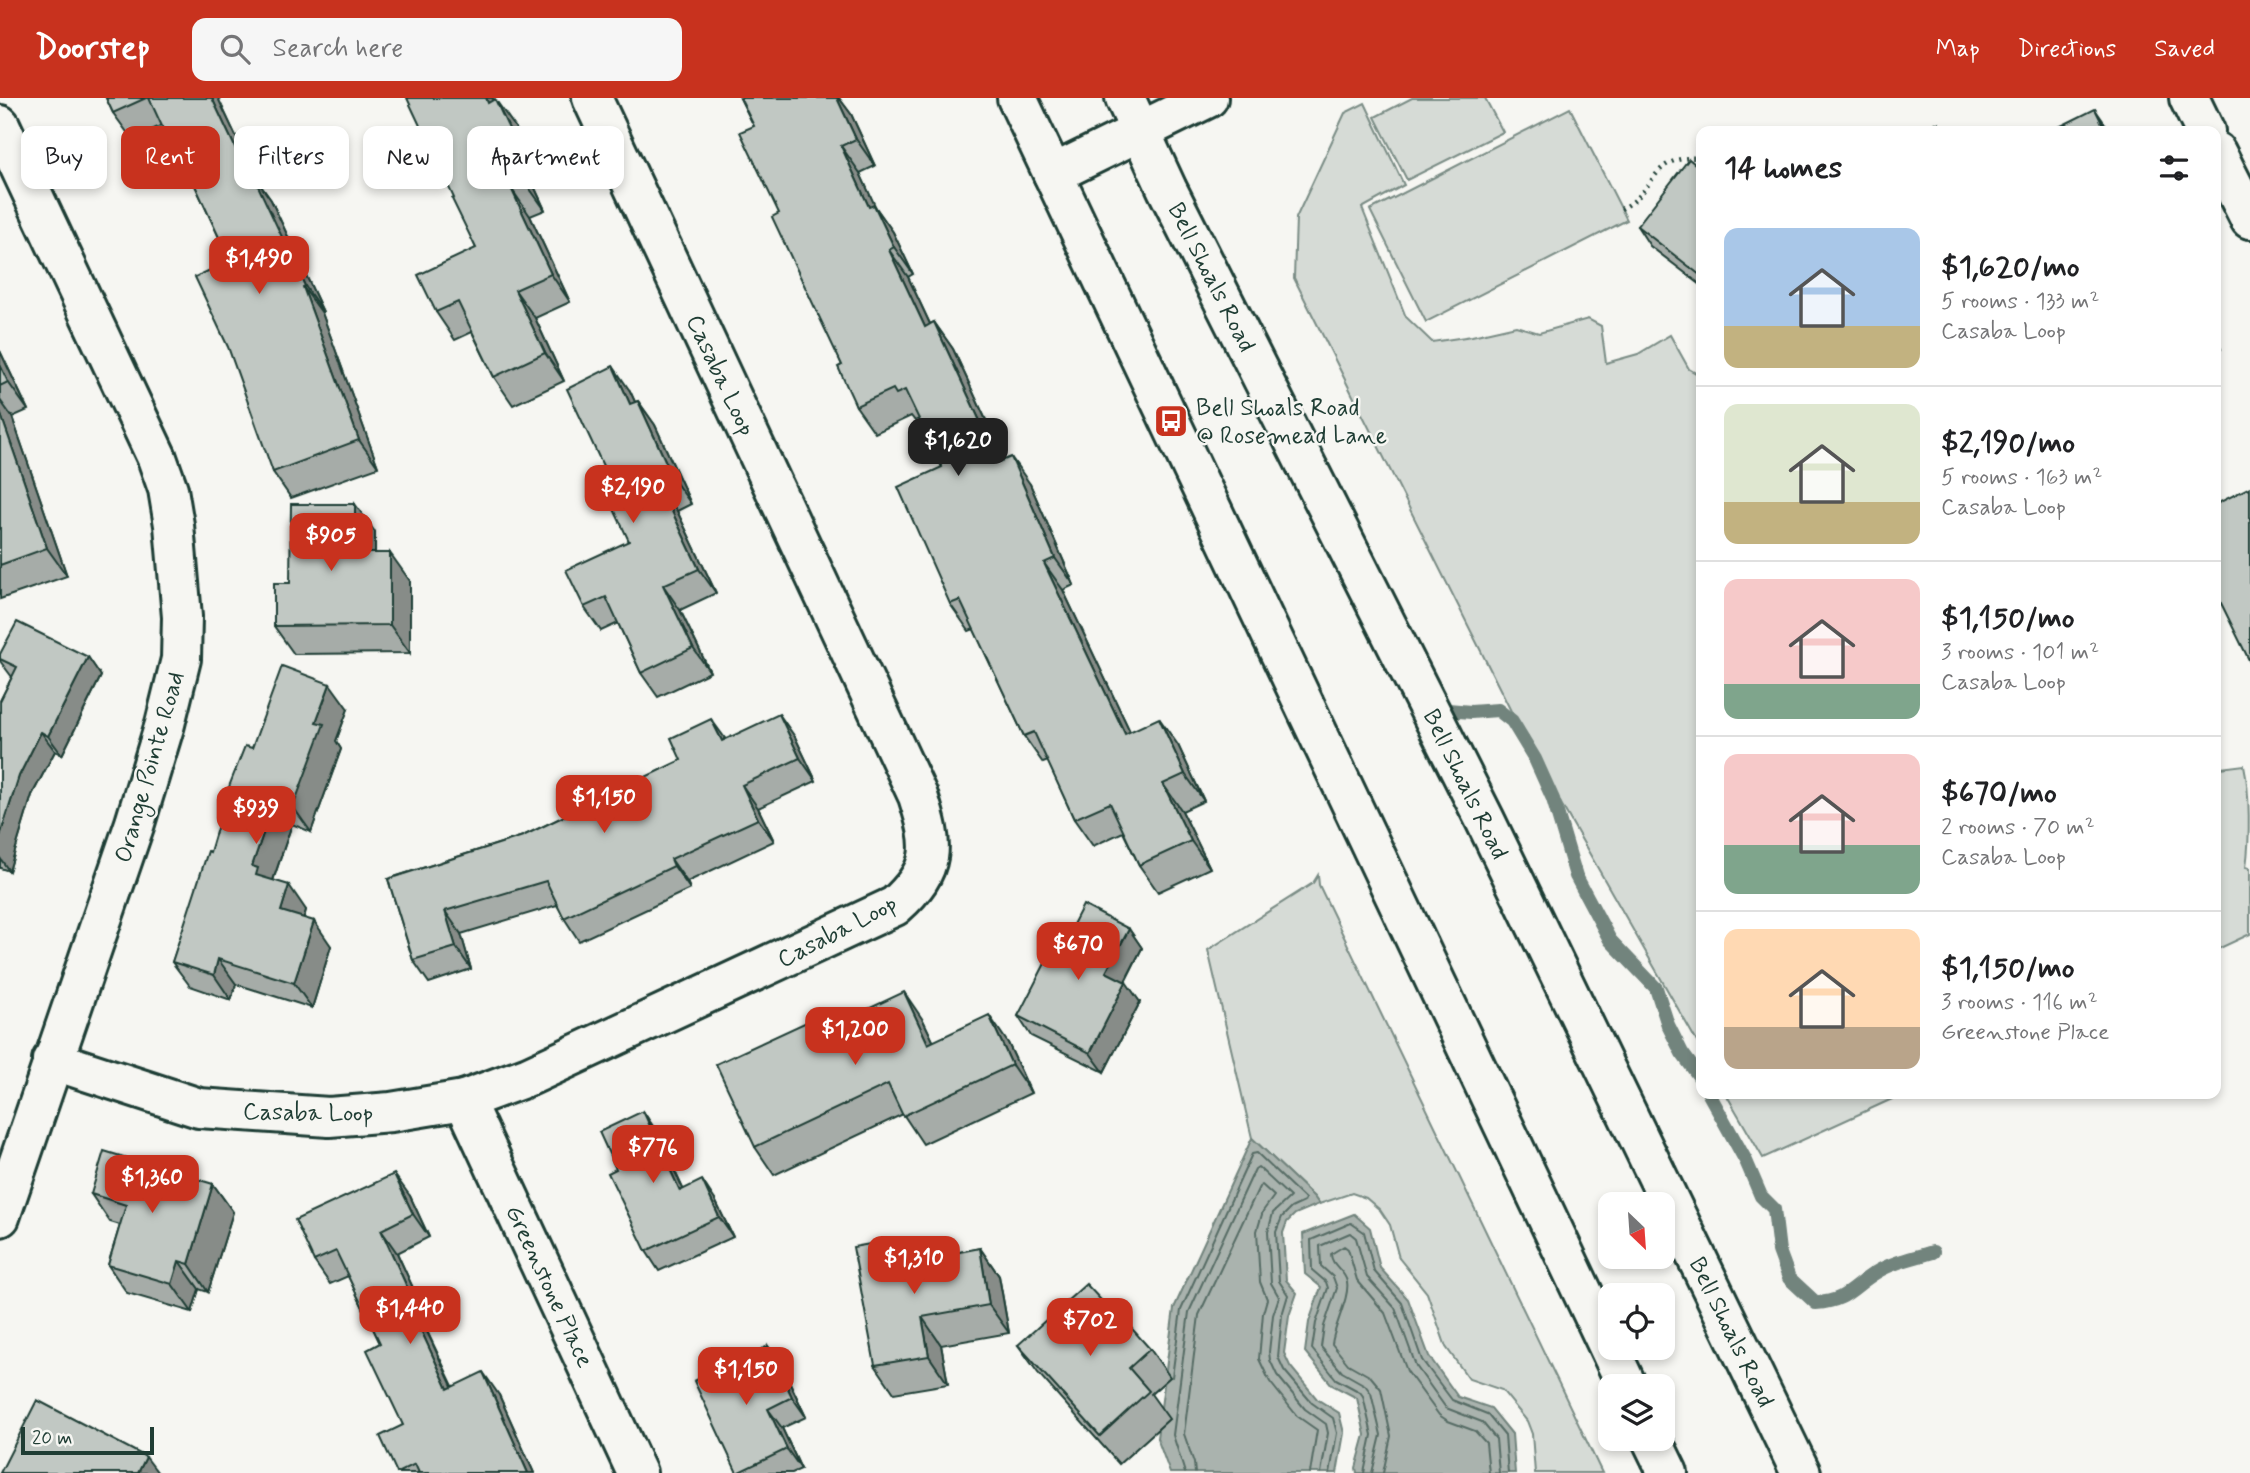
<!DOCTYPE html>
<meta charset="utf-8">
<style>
:root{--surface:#fff;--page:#f6f6f6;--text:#202124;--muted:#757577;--line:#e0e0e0;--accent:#c8321e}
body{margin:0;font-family:Mynerve,sans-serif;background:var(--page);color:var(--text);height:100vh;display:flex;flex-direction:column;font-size:26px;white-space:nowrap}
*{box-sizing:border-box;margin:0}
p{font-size:23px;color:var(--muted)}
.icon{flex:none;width:38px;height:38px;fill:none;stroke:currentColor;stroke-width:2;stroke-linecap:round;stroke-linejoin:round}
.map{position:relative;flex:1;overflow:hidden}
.details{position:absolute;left:1696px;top:28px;width:525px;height:973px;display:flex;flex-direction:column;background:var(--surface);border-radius:14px;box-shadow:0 4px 10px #0003}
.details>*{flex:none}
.banner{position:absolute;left:21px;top:28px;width:665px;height:63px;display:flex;gap:14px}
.needle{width:46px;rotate:155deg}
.fabs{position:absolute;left:1598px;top:1094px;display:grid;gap:14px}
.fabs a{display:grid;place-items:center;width:77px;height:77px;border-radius:14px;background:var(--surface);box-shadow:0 4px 10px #0003;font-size:35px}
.scale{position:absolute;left:21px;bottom:18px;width:133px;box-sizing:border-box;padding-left:7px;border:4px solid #1f3d34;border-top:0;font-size:19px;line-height:24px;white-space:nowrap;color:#1f3d34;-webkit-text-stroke:5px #f6f6f2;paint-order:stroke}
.price{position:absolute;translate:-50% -60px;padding:0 16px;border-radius:14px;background:var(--accent);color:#fff;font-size:23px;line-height:46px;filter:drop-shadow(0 2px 4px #0008)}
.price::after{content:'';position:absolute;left:50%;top:42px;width:21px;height:16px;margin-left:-10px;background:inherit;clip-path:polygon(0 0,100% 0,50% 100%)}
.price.current{background:#222;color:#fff}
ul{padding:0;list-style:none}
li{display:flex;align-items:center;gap:21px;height:175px;padding:0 28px}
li+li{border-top:2px solid var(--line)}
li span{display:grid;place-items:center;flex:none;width:196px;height:140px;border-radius:14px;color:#555}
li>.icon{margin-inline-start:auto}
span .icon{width:84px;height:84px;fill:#fffc;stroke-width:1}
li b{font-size:30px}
h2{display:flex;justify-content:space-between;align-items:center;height:84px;padding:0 28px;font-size:30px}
.pill{padding:0 24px;border-radius:14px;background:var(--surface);box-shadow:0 4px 10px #0003;font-size:24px;line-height:63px}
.pill.current{background:var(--accent);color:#fff}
header{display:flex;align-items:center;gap:42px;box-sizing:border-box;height:98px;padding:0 35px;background:var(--accent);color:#fff}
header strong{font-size:33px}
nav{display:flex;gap:38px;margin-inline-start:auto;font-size:24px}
.search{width:490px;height:63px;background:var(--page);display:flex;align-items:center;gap:18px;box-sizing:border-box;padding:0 24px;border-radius:14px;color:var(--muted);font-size:26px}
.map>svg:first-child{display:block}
</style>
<header>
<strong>Doorstep</strong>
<div class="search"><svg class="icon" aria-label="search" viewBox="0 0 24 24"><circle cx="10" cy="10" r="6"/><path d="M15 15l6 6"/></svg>Search here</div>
<nav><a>Map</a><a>Directions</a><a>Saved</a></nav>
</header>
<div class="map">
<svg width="2250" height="1375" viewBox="0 0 2250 1375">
<rect width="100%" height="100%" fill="#f6f6f2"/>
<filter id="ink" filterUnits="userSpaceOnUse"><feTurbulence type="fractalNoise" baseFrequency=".0143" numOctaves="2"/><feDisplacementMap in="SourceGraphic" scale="14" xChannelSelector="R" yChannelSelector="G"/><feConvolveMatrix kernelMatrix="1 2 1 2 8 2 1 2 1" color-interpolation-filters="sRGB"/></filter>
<g filter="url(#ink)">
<g fill="#d6dbd6" stroke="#7a8c85" stroke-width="2">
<polygon points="1412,0 1485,0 1503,34 1407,82 1375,19"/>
<polygon points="1365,5 1404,87 1362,110 1406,219 1432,244 1472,238 1516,228 1539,235 1588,221 1601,228 1606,265 1638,256 1670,237 1689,271 1701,278 1701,951 1531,653 1294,180 1296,120 1345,15"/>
<polygon points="1570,10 1627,122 1426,224 1370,112"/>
<path d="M 2216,667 L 2221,670 L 2244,667 C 2250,694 2250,741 2246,769 L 2250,770 L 2250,836 L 2216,852 Z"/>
<polygon points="1318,777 1319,787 1602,1375 1535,1375 1532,1336 1527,1323 1502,1292 1469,1281 1446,1249 1427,1195 1399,1160 1390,1127 1380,1112 1366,1100 1352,1095 1319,1106 1314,1099 1252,1040 1208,852 1313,785"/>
<polygon points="1726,996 1903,996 1763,1060"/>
</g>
<g fill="#aab3ae" stroke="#72847d" stroke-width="2">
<polygon points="1252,1040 1314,1099 1319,1106 1295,1116 1287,1124 1283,1135 1286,1182 1297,1195 1289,1218 1284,1255 1290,1268 1317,1301 1339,1315 1344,1335 1337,1375 1170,1375 1157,1340 1174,1210"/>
<polygon points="1354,1116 1370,1130 1380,1170 1408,1201 1429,1258 1458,1299 1491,1310 1512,1336 1515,1375 1357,1375 1356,1370 1365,1337 1357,1300 1332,1287 1305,1254 1309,1224 1321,1189 1305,1176 1303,1136"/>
</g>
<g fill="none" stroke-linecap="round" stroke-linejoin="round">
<g stroke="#576c65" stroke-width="2">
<polyline points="1172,1279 1181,1212 1252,1056 1257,1055 1305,1101 1304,1104 1291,1110 1282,1119 1276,1134 1279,1183 1288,1197 1282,1217 1278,1259 1284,1272 1312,1305 1333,1320 1337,1335 1330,1375"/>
<polyline points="1185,1375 1173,1337 1189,1214 1255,1071 1258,1069 1290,1099 1273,1115 1268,1134 1271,1185 1279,1199 1273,1217 1269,1254 1270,1262 1277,1277 1305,1311 1326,1326 1328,1335 1321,1375"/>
<polyline points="1195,1375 1194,1365 1184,1336 1199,1217 1259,1089 1262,1087 1274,1098 1263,1113 1257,1133 1260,1184 1267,1201 1263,1215 1259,1261 1270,1284 1297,1318 1317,1332 1310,1375"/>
<polyline points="1364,1375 1372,1337 1363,1298 1360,1294 1336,1281 1312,1251 1316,1225 1328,1190 1326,1184 1312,1172 1311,1142 1351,1125 1364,1134 1374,1173 1402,1205 1422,1262 1452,1302 1487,1316 1505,1338 1508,1375"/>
<polyline points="1372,1375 1381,1337 1371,1295 1365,1287 1342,1274 1321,1249 1324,1228 1337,1190 1333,1179 1321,1168 1320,1148 1350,1135 1356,1140 1367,1179 1395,1210 1416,1268 1446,1310 1482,1324 1496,1341 1499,1375"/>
<path d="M 1383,1375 L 1391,1338 L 1381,1291 L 1371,1279 L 1348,1266 L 1332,1246 C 1334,1228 1350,1199 1347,1184 C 1345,1172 1331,1168 1331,1156 L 1344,1148 L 1348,1151 L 1357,1182 L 1385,1215 L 1407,1273 L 1439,1317 L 1448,1323 L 1475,1333 L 1486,1345 L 1489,1375"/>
</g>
<g stroke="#72847d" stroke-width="14">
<polyline points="1448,612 1471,614 1498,612 1512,623 1535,661 1553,701 1576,778 1610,842 1656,890 1668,927 1682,955 1701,981"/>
<path d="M 1709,996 L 1746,1063 L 1761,1098 L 1774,1111 L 1779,1153 L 1789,1180 L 1816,1205 C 1847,1203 1851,1190 1875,1175 C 1892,1164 1914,1160 1933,1154"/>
</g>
<g stroke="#1f3d34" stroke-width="44">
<g id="minor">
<polyline points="2189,0 2205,33"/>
<polyline points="0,27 157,360 168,391 174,427 182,519 181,561 165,626 135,725 0,1119"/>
<polyline points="2216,54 2250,121"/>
<polyline points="1053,76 1208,0"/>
<path d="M 52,962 L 199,1010 L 329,1019 L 391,1014 L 464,1002 L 529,978 L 895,808 C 937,770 934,748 918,698 L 592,0"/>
<polyline points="464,1002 637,1375"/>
</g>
</g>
<g stroke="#1f3d34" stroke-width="44">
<g id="major">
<polyline points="1017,0 1627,1288"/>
<polyline points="1125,0 1167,91 1485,722 1801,1375"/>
<polyline points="1651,1340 1668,1375"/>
</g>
</g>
<g stroke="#1f3d34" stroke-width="4.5" stroke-dasharray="2 5" stroke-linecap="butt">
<polyline points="1936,33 1937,24"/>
<path d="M 1621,111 C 1658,93 1648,57 1701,60"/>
</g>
<use href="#minor" stroke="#f6f6f2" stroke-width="38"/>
<use href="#major" stroke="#f6f6f2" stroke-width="38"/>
</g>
<g fill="#a6aca8" stroke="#1f3d34" stroke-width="2">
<polygon points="106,0 218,0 256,81 271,102 323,214 322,215 378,369 291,400 273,374 230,163 193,83 177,61 162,27 132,41 113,15"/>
<polygon points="740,0 839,0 851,16 875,68 860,75 874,107 893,134 913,176 908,179 930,226 934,224 953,251 1004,361 1030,386 1074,487 1063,492 1130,634 1178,647 1204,703 1182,713 1210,770 1158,794 1139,767 1123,734 1093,748 1074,721 1048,663 1043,665 1024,638 974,531 969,533 950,506 942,369 919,321 915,323 911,318 875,335 856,308 842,267 779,115 754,28"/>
<polygon points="494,2 515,29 535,72 528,75 545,112 530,118 570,204 535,220 564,283 513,307 494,279 472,234 455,242 436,214 476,150 454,100"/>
<polygon points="1701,71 1701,187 1650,148 1637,128"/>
<polygon points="2216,240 2221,251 2216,254"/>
<polygon points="0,253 28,312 12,319 67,478 0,501"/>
<polygon points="630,293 635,304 638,303 655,327 691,406 677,413 716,495 680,512 710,574 658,599 641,575 618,525 601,533 584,509 629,443 604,370"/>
<polygon points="375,434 375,455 410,483 410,555 294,556 274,528 290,485"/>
<polygon points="0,556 88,559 101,578 62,657 55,653 32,697 9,773 0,770 0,603 12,579 0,563"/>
<polygon points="348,611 336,643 341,651 311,734 292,726 273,783 306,812 304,820 331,848 312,910 236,886 231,902 190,888 172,864 210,754 252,650"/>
<polygon points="795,639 816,683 758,710 774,743 687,784 690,791 579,843 564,820 557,807 461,836 471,871 429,885 413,862 388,781 523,738 726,641"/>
<polygon points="1129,831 1142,850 1125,884 1140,904 1104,974 1031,938 1018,918 1064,844"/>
<polygon points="826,915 835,926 923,922 933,943 1008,945 1031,995 923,1046 903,1016 774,1077 755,1049"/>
<polygon points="643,1013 656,1033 683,1091 715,1102 733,1139 659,1173 646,1153 616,1071"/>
<polygon points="213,1086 233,1114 208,1194 199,1191 192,1214 127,1195 108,1167 120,1127 110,1124 91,1096"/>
<polygon points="410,1098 429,1139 397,1155 423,1212 418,1214 453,1288 499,1297 534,1375 397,1375 403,1327 380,1245 348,1178 330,1186 314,1163"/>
<polygon points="893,1142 908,1164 980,1150 999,1178 1009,1235 941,1247 948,1286 894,1295 875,1267"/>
<polygon points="1115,1217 1150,1251 1170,1279 1151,1296 1169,1321 1119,1366 1038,1275 1018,1247"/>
<polygon points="768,1248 782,1268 806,1319 782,1330 801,1371 792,1375 737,1375"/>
</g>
<g fill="#878c88" stroke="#1f3d34" stroke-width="2">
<polygon points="212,0 218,0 256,81 271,102 323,214 305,188 248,77"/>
<polygon points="486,0 493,0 508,33 488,5"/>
<polygon points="837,0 839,0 851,16 875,68 856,41"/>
<polygon points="495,1 515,29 535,72 515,44"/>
<polygon points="2095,11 2110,33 2106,33"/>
<polygon points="508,47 528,75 545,112 525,84"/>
<polygon points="841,48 860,75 888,136 869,109"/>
<polygon points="511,90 530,118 570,204 551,176"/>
<polygon points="874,107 893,134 913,176 894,149"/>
<polygon points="889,152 908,179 944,256 925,229"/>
<polygon points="303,189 322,215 378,369 359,342"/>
<polygon points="515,192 535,220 564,283 545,255"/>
<polygon points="934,224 953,251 1018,391 999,364"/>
<polygon points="0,253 28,312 8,284 0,267"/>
<polygon points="613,268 630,293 647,330 630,306"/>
<polygon points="0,302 12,319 67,478 47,450 0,314"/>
<polygon points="638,303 655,327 691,406 674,382"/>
<polygon points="1011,359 1030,386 1074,487 1055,460"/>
<polygon points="660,388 677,413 716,495 699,471"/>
<polygon points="355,406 375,434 375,483 355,455"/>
<polygon points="390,455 410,483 410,555 390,527"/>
<polygon points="1044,465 1063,492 1144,663 1125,636"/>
<polygon points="663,487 680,512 710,574 693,550"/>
<polygon points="88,559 101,578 62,657 48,638"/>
<polygon points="330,586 348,611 336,643 341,651 311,734 293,709 316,624"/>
<polygon points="779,616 795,639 816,683 800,660"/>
<polygon points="1159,620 1178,647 1204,703 1185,676"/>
<polygon points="711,621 727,643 722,643"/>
<polygon points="41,634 55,653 32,697 9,773 0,760 0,738 19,678"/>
<polygon points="1163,686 1182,713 1210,770 1191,743"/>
<polygon points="742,687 758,710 774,743 758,721"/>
<polygon points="275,701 292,726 271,788 256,777 252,768"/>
<polygon points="671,761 687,784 690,791 674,768"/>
<polygon points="289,787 306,812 298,838 281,813"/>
<polygon points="445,813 461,836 471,871 456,849"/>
<polygon points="314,823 331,848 312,910 294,885"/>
<polygon points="1129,831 1142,850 1120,893 1106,874"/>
<polygon points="218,861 236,886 231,902 214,877"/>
<polygon points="1126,884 1140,904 1104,974 1090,955"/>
<polygon points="904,894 923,922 948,974 928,946"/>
<polygon points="989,917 1008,945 1031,995 1012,967"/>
<polygon points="643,1013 656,1033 693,1112 680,1093"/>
<polygon points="394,1076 410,1098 429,1139 413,1116"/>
<polygon points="702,1082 715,1102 733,1139 719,1119"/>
<polygon points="213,1086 233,1114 208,1194 189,1166"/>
<polygon points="381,1132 397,1155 423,1212 407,1189"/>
<polygon points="893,1142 913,1170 897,1166"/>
<polygon points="980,1150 999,1178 1009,1235 989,1207"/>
<polygon points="179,1163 199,1191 192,1214 172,1186"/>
<polygon points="402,1191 418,1214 464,1314 448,1291"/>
<polygon points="922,1219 941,1247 948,1286 929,1258"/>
<polygon points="768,1248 782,1268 806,1319 792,1299"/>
<polygon points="483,1274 499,1297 534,1375 528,1375"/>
<polygon points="768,1311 782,1330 801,1371 787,1351"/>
<polygon points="146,1359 158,1375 138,1375"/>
</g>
<g fill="#c1c8c3" stroke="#1f3d34" stroke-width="2">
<polygon points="106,0 146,0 113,15"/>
<polygon points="149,0 212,0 248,77 252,75 305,188 303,189 359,342 273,374 228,249 195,179 230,163 182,59 177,61"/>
<polygon points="407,0 486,0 488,5 495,1 515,44 508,47 525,84 511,90 551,176 515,192 545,255 494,279 458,204 436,214 418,177 476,150 452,101 454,100"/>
<polygon points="740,0 837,0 856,41 841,48 869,109 874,107 894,149 889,152 925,229 934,224 999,364 1011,359 1055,460 1044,465 1125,636 1159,620 1185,676 1163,686 1191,743 1139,767 1110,705 1074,721 1034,634 1024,638 960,502 950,506 898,389 942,369 905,292 896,296 893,291 856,308 838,269 842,267 772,119 779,115 740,34 754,28"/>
<polygon points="2095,11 2106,33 2051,33"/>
<polygon points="1689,61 1701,71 1701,176 1700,177 1637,128"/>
<polygon points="0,267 8,284 0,288"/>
<polygon points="613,268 630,306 638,303 674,382 660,388 699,471 663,487 693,550 641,575 606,499 584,509 566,472 629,443 596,373 604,370 567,291"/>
<polygon points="0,314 47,450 0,467"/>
<polygon points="2250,389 2250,564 2216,495 2216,406"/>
<polygon points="291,406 355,406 355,455 390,455 390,527 274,528 274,485 290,485"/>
<polygon points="17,524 88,559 48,638 41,634 19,678 0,738 0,603 17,569 0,561 0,556"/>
<polygon points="282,568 330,586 316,624 324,626 293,709 275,701 252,768 258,770 256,777 289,787 281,813 314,823 294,885 218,861 214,877 172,864 208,753 210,754 230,686 245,648 252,650"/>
<polygon points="779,616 800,660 742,687 758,721 671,761 674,768 564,820 546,783 445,813 456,849 413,862 388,781 523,738 681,662 671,640 711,621 722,643"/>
<polygon points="1083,807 1129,831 1106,874 1126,884 1090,955 1018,918 1058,840 1064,844"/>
<polygon points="904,894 928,946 989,917 1012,967 903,1018 888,986 755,1049 716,966 826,915 832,928"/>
<polygon points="643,1013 680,1093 702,1082 719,1119 646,1153 608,1075 616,1071 599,1034"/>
<polygon points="104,1053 213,1086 189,1166 179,1163 172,1186 108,1167 126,1107 91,1096"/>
<polygon points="394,1076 413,1116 381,1132 407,1189 402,1191 448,1291 483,1274 528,1375 419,1375 415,1366 397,1375 380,1338 403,1327 367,1252 380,1245 336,1153 314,1163 295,1122"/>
<polygon points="893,1142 897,1166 980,1150 989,1207 922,1219 929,1258 875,1267 853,1149"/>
<polygon points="1086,1186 1115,1217 1118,1215 1150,1251 1129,1270 1149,1293 1100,1338 1018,1247"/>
<polygon points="768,1248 792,1299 768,1311 787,1351 737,1375 694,1283"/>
<polygon points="37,1302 146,1359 138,1375 0,1375"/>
</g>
</g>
<defs>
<g id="bus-square" transform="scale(1.75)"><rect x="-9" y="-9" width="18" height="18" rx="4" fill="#c8321e" stroke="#f6f6f2"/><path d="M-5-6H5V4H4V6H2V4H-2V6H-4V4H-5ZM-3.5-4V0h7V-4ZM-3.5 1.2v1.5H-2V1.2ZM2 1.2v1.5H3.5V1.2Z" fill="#fff"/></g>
</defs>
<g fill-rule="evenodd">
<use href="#bus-square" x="1171" y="323"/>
</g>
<g text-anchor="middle" stroke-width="5" stroke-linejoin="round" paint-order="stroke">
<g font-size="24" fill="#1f3d34" stroke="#f6f6f2">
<text transform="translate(1212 179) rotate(63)" y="8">Bell Shoals Road</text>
<text transform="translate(721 277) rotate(65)" y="8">Casaba Loop</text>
<text transform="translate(149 669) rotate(-74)" y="8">Orange Pointe Road</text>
<text transform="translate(1466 686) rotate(64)" y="8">Bell Shoals Road</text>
<text transform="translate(837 833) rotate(-27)" y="8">Casaba Loop</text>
<text transform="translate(308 1014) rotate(1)" y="8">Casaba Loop</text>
<text transform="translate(550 1188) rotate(65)" y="8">Greenstone Place</text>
<text transform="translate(1732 1234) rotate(64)" y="8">Bell Shoals Road</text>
</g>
<g font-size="24" fill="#1f3d34" stroke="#f6f6f2" text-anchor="start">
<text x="1196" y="317">Bell Shoals Road<tspan x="1196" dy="28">@ Rosemead Lane</tspan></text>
</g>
</g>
</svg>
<div class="fabs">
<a><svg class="needle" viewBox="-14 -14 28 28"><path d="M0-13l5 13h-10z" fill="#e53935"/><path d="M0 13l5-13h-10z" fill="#757577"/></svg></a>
<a><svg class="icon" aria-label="locate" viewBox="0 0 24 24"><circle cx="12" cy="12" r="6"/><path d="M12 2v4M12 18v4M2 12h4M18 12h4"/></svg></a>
<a><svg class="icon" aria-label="layers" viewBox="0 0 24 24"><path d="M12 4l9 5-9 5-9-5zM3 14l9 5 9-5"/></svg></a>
</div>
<div class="scale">20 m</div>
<b class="price" style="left:259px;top:198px">$1,490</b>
<b class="price current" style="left:958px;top:380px">$1,620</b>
<b class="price" style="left:633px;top:427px">$2,190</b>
<b class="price" style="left:331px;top:475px">$905</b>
<b class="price" style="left:604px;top:737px">$1,150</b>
<b class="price" style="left:256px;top:748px">$939</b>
<b class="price" style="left:1078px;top:884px">$670</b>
<b class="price" style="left:855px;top:969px">$1,200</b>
<b class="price" style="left:653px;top:1087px">$776</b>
<b class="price" style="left:152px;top:1117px">$1,360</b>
<b class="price" style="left:914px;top:1198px">$1,310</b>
<b class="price" style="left:410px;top:1248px">$1,440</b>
<b class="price" style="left:1090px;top:1260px">$702</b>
<b class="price" style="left:746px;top:1309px">$1,150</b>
<div class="banner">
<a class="pill">Buy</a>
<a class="pill current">Rent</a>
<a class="pill">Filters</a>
<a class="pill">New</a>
<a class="pill">Apartment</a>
</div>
<section class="details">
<h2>14 homes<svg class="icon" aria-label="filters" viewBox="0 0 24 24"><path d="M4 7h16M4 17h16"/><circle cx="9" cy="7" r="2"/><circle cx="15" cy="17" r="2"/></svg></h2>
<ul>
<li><span style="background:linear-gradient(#a9c7e8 70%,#c2b280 0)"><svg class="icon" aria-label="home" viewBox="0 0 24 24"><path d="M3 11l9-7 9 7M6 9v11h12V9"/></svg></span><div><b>$1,620/mo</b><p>5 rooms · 133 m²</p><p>Casaba Loop</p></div></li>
<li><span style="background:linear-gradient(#dfe7d0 70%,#c2b280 0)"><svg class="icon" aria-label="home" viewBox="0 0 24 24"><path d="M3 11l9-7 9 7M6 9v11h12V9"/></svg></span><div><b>$2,190/mo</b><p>5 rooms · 163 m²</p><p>Casaba Loop</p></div></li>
<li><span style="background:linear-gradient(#f6c9c9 75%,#7fa58c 0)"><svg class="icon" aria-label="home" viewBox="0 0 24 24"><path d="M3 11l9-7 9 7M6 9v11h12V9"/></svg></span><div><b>$1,150/mo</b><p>3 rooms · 101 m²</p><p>Casaba Loop</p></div></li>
<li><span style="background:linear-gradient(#f6c9c9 65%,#7fa58c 0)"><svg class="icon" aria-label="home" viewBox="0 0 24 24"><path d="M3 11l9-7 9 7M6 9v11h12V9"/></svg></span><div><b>$670/mo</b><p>2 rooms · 70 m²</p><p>Casaba Loop</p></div></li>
<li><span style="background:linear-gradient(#ffd9b3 70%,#b9a48a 0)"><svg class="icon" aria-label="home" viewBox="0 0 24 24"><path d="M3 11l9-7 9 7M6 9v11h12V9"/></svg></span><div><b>$1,150/mo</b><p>3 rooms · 116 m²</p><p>Greenstone Place</p></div></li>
</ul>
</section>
</div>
